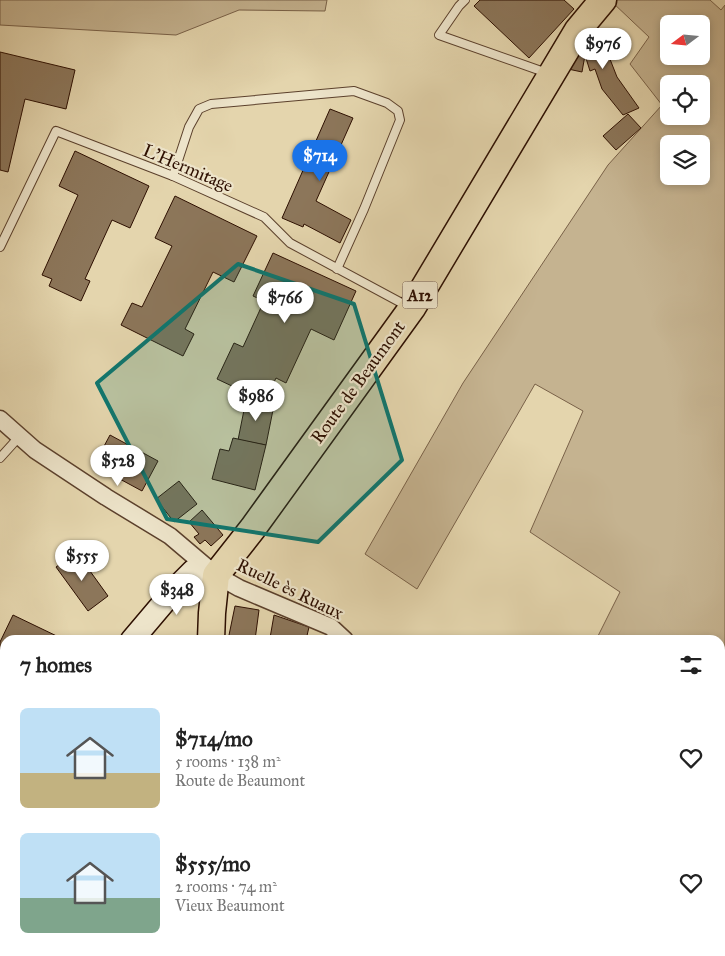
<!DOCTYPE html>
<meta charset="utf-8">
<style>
:root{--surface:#fff;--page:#f2f2f2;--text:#222;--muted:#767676;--accent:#1a73e8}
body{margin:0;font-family:"IM FELL Great Primer",serif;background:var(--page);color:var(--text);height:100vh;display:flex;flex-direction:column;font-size:19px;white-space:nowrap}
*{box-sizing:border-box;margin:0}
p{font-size:16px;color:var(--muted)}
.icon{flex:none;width:28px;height:28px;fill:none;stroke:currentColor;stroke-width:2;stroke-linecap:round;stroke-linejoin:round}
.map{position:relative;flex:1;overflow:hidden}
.sheet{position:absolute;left:0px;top:635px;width:725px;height:321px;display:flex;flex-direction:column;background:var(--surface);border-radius:15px 15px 0 0;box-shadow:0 2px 8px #0003}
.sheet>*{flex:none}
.needle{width:32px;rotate:254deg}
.buttons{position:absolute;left:660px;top:15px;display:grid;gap:10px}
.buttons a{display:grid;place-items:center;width:50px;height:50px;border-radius:8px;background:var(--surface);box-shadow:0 2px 8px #0003;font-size:25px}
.price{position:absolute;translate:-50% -42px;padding:0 11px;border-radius:18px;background:#fff;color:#222;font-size:16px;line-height:32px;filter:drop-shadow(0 1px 2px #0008)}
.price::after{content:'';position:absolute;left:50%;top:30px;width:15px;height:11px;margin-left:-8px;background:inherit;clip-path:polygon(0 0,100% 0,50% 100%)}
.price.current{background:var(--accent);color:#fff}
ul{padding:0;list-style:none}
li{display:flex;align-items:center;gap:15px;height:125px;padding:0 20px}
li span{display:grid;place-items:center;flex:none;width:140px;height:100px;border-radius:8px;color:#555}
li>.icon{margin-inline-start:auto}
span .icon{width:60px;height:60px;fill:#fffc;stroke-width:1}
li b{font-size:21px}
h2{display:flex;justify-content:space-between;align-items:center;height:60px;padding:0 20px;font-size:21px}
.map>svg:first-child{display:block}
</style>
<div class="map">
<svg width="725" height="956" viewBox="0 0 725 956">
<rect width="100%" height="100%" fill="#e4d5ad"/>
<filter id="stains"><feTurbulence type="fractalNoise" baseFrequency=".004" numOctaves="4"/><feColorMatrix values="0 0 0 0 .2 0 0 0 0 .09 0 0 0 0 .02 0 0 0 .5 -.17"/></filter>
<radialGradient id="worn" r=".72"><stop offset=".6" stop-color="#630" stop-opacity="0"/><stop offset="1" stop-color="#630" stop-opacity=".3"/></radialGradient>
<g fill="#c5b390" stroke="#796148" fill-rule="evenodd">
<polygon points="0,0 327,0 325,11 239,10 176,35 0,25"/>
<path d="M 614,0 L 710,0 L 721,10 L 725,5 L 725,863 L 720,863 L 720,640 L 596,640 L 620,592 L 530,532 L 583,411 L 535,384 L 417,589 L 365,554 L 463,383 L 608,165 L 662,105 L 630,64 L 649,37 L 612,2 ZM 669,24 L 701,24 L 701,56 L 669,56 ZM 669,84 L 701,84 L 701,116 L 669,116 ZM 669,144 L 701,144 L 701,176 L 669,176 Z"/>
<polygon points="176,951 331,951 328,956 174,956"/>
</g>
<g fill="#8c765a" stroke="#2d0f01">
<polygon points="480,0 564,0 574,9 529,58 474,6"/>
<polygon points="595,21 617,77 639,108 623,115 602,89 595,69 590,71 585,55 582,72 568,69"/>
<polygon points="0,52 75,70 66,109 25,99 8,172 0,170"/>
<polygon points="330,109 353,118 316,201 351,220 340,243 304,224 303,227 282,218"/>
<polygon points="628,114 641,128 616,150 603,136"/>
<polygon points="75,151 149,186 130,228 112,220 85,279 90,281 81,301 49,286 52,279 42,275 78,195 59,186"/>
<polygon points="175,196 257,236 234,282 213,272 185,329 194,334 183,356 121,325 132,303 142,307 172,246 155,238"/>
<polygon points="273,253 356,291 334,340 311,329 286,383 276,378 269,393 255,387 251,395 217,379 234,343 243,347 264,301 253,296"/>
<polygon points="246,400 274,405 266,445 238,440"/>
<polygon points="110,435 158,461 142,491 94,465"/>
<polygon points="233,438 266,445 255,490 212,479 220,449 229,451"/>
<polygon points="179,481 197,504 174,522 156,499"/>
<polygon points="202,510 223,535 211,546 205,540 200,544 194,537 199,534 189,522"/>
<polygon points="77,553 108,596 88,611 56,567"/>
<polygon points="235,606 259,610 255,640 228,640"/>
<polygon points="13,615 65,640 5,640 5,671 0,669 0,642"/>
<polygon points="274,615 309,627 306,640 273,640 270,638"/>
</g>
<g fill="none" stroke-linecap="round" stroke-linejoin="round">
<g stroke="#5b402c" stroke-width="10">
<g id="lane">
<polyline points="465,0 459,6 439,35 547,73"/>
<polyline points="173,176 189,127 199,109 211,104 354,91 387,103 398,111 400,120 364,209 337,269"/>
<polyline points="0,247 56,131 173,176 264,217 290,243 409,307"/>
<polyline points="0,458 19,437"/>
<polyline points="0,817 5,818"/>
<polyline points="5,897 3,905 5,906"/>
</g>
</g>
<g stroke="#5b402c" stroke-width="19">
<g id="street">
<polyline points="0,419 35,450 106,497 170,536 216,575 239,588 331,627 345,640"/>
<polyline points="572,951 588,956"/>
</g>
</g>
<g stroke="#2d0f01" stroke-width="25">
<g id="secondary">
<polyline points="132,640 176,588 193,571 216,575"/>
<polyline points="0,718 5,719"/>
</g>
</g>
<g stroke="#2d0f01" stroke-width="29">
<g id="primary">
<polyline points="211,640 212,613 216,575 253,528 412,308 578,30 603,0"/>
<polyline points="167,956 169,951"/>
</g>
</g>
<use href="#lane" stroke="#ede4ca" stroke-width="8"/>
<use href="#street" stroke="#ede4ca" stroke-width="16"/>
<use href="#secondary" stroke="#ede4ca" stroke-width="22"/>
<use href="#primary" stroke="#e4d5ad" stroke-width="26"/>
</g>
<path fill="#0f766e" fill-opacity="0.2" stroke="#0f766e" stroke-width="4" stroke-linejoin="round" d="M 238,264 L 354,304 L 402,460 L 318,542 L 167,519 L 97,383 Z"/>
<g text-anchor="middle" stroke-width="4.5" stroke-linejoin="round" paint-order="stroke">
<rect fill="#ede4ca" stroke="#674f3d" stroke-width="1" x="402.5" y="281.5" width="35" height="27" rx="4"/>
<g font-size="16" font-weight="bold" fill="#2d0f01">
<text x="420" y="301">A12</text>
</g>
<g font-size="18" fill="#2d0f01" stroke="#ede4ca">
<text transform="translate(188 168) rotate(23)" y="6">L'Hermitage</text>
<text transform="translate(358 382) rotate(-54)" y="6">Route de Beaumont</text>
<text transform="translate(290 589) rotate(26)" y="6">Ruelle ès Ruaux</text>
</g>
</g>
<rect width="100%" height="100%" filter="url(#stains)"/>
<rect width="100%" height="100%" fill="url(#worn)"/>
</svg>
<div class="buttons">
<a><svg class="needle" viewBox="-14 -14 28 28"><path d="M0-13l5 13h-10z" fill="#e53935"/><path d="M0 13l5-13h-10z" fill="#767676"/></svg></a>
<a><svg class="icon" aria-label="locate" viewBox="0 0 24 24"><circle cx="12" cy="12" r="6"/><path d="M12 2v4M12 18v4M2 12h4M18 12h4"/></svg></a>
<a><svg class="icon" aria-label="layers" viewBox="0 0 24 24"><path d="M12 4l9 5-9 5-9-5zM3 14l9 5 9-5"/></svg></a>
</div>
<b class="price" style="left:603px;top:70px">$976</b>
<b class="price current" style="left:320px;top:182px">$714</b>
<b class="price" style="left:285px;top:324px">$766</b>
<b class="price" style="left:256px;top:422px">$986</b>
<b class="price" style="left:118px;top:487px">$528</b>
<b class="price" style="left:82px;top:582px">$555</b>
<b class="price" style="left:177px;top:616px">$348</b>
<section class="sheet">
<h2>7 homes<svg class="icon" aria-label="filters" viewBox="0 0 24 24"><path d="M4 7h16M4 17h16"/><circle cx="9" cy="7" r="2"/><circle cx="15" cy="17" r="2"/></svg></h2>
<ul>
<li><span style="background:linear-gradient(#bfe0f5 65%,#c2b280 0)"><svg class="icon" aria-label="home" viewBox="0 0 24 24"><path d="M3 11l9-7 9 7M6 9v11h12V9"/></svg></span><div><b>$714/mo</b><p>5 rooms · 138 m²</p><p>Route de Beaumont</p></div><svg class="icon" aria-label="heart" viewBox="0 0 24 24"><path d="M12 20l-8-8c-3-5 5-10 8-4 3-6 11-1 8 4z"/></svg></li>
<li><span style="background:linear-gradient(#bfe0f5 65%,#7fa58c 0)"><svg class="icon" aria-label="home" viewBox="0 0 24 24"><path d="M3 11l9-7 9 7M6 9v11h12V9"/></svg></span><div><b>$555/mo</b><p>2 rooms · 74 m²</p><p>Vieux Beaumont</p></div><svg class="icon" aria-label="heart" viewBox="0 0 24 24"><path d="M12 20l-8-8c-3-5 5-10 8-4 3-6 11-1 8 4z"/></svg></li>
</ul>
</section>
</div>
